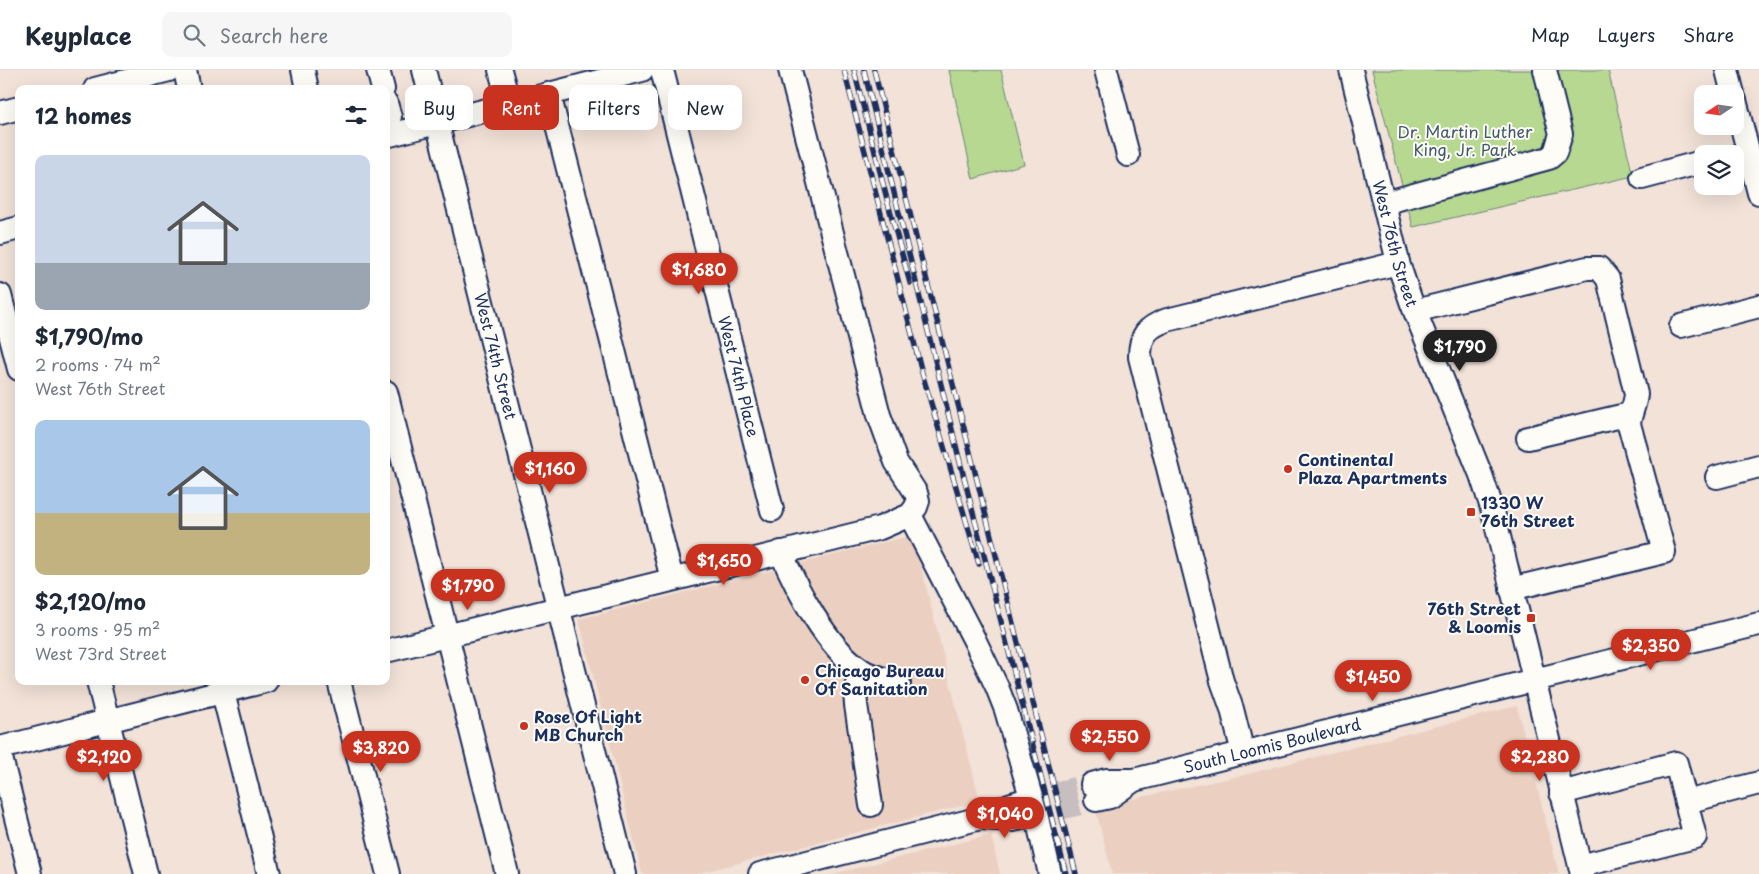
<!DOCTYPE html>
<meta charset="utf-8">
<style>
:root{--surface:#fff;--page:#f6f6f7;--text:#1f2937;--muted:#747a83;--line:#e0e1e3;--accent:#c8321e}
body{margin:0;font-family:"Playpen Sans",sans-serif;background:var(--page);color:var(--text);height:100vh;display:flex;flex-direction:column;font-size:19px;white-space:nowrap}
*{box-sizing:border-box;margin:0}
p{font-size:16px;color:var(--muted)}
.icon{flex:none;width:28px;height:28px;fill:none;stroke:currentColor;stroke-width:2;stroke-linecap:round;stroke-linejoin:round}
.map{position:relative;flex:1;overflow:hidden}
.sheet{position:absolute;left:15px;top:15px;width:375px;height:600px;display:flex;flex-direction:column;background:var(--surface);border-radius:10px;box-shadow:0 5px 20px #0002}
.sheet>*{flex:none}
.top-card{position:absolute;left:405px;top:15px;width:475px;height:45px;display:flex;gap:10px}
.needle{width:32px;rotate:257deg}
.controls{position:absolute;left:1694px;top:15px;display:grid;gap:10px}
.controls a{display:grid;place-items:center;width:50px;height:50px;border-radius:10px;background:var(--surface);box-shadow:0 5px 20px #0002;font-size:25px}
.price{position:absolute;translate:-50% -42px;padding:0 11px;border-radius:18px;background:var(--accent);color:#fff;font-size:16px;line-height:32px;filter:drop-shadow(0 1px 2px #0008)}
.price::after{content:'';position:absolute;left:50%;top:30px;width:15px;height:11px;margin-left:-8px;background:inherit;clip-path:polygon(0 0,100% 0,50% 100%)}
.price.active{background:#222;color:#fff}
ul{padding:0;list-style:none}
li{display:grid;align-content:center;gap:10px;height:265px;padding:0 20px}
li span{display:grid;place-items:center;height:155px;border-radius:10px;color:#555}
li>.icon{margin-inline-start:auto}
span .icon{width:90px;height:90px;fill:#fffc;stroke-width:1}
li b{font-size:21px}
h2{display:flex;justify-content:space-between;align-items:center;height:60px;padding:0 20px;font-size:21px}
.tag{padding:0 18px;border-radius:10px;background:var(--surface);box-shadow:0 5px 20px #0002;font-size:18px;line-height:45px}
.tag.active{background:var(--accent);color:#fff}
header{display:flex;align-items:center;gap:30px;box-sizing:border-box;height:70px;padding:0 25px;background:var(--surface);border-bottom:1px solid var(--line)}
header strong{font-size:24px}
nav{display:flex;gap:28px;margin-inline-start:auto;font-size:18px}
.search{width:350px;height:45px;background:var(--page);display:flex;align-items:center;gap:12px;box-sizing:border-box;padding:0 18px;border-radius:10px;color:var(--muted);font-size:19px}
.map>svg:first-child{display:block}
</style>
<header>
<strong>Keyplace</strong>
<div class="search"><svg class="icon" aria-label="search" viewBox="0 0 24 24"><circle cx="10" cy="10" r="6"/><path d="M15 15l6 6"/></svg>Search here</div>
<nav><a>Map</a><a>Layers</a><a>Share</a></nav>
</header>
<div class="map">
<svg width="1759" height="804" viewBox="0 0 1759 804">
<rect width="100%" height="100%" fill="#f2e2d8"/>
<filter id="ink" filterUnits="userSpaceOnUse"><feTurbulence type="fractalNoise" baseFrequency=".02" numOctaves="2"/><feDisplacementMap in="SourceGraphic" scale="10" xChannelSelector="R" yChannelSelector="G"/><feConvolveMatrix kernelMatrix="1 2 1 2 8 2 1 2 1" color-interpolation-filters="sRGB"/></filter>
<g filter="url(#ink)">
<g fill="#ebd0c2">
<polygon points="913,465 980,731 696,804 642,804 579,549"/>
<polygon points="1517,636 1559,804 1112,804 1095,737 1239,706"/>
<polygon points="991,765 1000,804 832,804"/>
</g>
<g fill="#b7d891" stroke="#698478">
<polygon points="949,0 1001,0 1024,94 973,109"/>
<polygon points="1372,0 1608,0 1633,106 1413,157"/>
</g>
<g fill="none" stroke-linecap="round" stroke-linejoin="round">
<g stroke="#c7bec0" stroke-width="22" stroke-dasharray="22 11" stroke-linecap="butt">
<polyline points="1022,731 1092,714"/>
<polyline points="1026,747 1096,730"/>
</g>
<g stroke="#1b2f5e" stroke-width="26">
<g id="minor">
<polyline points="185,0 189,19"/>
<polyline points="303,0 307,19"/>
<polyline points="378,0 383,19"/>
<path id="s1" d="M 424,0 L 625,804"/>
<polyline points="500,0 509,34"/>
<path id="s2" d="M 662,0 L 772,440"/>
<polyline points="1106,0 1128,85"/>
<path id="s3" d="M 1351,0 L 1399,196 L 1412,234 L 1481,405 L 1492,438 L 1582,804"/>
<polyline points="1727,0 1733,24"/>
<polyline points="95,19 169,0"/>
<polyline points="549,24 672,509"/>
<polyline points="1735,30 1759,123"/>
<polyline points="386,33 390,47 386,48"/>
<polyline points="0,43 19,38"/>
<polyline points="386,66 642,0"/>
<polyline points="1642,108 1702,92"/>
<polyline points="1384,133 1549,88 1555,83 1561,64 1545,0"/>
<polyline points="0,163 19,158"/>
<polyline points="0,225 19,299"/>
<path d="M 1415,241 L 1587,198 L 1599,198 L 1608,209 L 1636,324 C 1635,336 1630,343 1629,354 L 1664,482 L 1511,519"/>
<polyline points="1681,256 1759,236"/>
<polyline points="386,322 507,804"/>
<polyline points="1528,368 1630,344"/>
<polyline points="1717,407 1759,396"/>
<polyline points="910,445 975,571 997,617 1006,640 1037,748 1050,804"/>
<path d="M 781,482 C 796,518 827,577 860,599 C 870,607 887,609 899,613"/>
<polyline points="386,581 880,458 910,445 916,437 918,431 916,423 896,392 879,345 790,0"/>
<polyline points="861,601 855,621 856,635 871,735"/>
<polyline points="98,611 146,804"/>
<polyline points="220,611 269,804"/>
<polyline points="339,611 388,804"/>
<polyline points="0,678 266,611"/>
<path d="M 1243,683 L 1232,639 L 1222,611 L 1140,287 C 1140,265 1147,257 1167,250 L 1398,193"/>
<polyline points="0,684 30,804"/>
<path id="s4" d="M 1092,714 L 1106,710 L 1134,710 L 1759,554"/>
<polyline points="1561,723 1676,693 1695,767 1580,796"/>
<polyline points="1096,730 1110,727 1134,710"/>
<polyline points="1686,732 1759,713"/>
<polyline points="982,748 1013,750 1026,747"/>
<polyline points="760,804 981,748 1009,735 1022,731"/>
</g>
</g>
<use href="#minor" stroke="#fdfcf7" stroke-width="22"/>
<g stroke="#1b2f5e" stroke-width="5.5">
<g id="rail">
<polyline points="844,0 922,303 979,494"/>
<polyline points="854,0 889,137 910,213"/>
<polyline points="864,0 959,388 1066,804"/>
<polyline points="874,0 1076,804"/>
</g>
</g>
<use href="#rail" stroke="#fdfcf7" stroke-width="4" stroke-dasharray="11" stroke-linecap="butt"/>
</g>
</g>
<g fill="#c8321e" stroke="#fdfcf7" stroke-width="2">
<circle cx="1288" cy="399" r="5"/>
<rect x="1466" y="437" width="10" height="10" rx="2.5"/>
<rect x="1526" y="543" width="10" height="10" rx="2.5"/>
<circle cx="805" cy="610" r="5"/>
<circle cx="524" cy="656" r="5"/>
</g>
<g text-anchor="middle" stroke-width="4" stroke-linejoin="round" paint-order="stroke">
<g font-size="16" fill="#42596b" stroke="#fdfcf7">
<text x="1465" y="68">Dr. Martin Luther<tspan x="1465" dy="18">King, Jr. Park</tspan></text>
</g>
<g font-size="16" fill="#1b2f5e" stroke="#fdfcf7">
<text dy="6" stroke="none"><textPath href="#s3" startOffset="179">West 76th Street</textPath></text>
<text dy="6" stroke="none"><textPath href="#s1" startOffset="295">West 74th Street</textPath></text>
<text dy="6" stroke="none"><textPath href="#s2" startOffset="316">West 74th Place</textPath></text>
<text dy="6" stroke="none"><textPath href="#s4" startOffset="185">South Loomis Boulevard</textPath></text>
</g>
<g font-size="16" font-weight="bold" fill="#1b2f5e" stroke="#fdfcf7" text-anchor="start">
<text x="1298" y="396">Continental<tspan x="1298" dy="18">Plaza Apartments</tspan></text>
<text x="1481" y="439">1330 W<tspan x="1481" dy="18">76th Street</tspan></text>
<text x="1521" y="545" text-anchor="end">76th Street<tspan x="1521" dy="18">&amp; Loomis</tspan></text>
<text x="815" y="607">Chicago Bureau<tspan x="815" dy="18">Of Sanitation</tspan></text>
<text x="534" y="653">Rose Of Light<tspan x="534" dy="18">MB Church</tspan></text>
</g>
</g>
</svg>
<div class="controls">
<a><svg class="needle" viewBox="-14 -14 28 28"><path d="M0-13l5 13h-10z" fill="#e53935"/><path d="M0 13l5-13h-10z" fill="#747a83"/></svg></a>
<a><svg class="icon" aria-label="layers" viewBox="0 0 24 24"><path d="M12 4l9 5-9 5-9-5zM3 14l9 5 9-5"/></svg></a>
</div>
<b class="price" style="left:699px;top:225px">$1,680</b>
<b class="price active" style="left:1460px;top:302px">$1,790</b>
<b class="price" style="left:550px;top:424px">$1,160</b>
<b class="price" style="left:724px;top:516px">$1,650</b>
<b class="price" style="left:468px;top:541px">$1,790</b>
<b class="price" style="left:1651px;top:601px">$2,350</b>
<b class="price" style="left:1373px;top:632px">$1,450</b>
<b class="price" style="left:1110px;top:692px">$2,550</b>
<b class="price" style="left:381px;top:703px">$3,820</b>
<b class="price" style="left:104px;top:712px">$2,120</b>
<b class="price" style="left:1540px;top:712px">$2,280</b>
<b class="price" style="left:1005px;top:769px">$1,040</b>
<div class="top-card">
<a class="tag">Buy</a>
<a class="tag active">Rent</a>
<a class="tag">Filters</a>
<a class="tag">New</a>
</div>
<section class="sheet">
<h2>12 homes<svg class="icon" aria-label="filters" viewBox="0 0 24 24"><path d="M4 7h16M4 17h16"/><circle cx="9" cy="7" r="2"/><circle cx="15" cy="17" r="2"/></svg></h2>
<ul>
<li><span style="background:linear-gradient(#c9d6e8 70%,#9aa5b1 0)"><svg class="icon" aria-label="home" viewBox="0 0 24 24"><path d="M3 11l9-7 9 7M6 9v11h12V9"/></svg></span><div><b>$1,790/mo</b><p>2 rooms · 74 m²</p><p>West 76th Street</p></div></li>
<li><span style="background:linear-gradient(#a9c7e8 60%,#c2b280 0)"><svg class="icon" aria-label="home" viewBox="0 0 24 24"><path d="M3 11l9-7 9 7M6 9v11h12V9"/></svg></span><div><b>$2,120/mo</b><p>3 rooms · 95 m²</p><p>West 73rd Street</p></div></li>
</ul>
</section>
</div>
